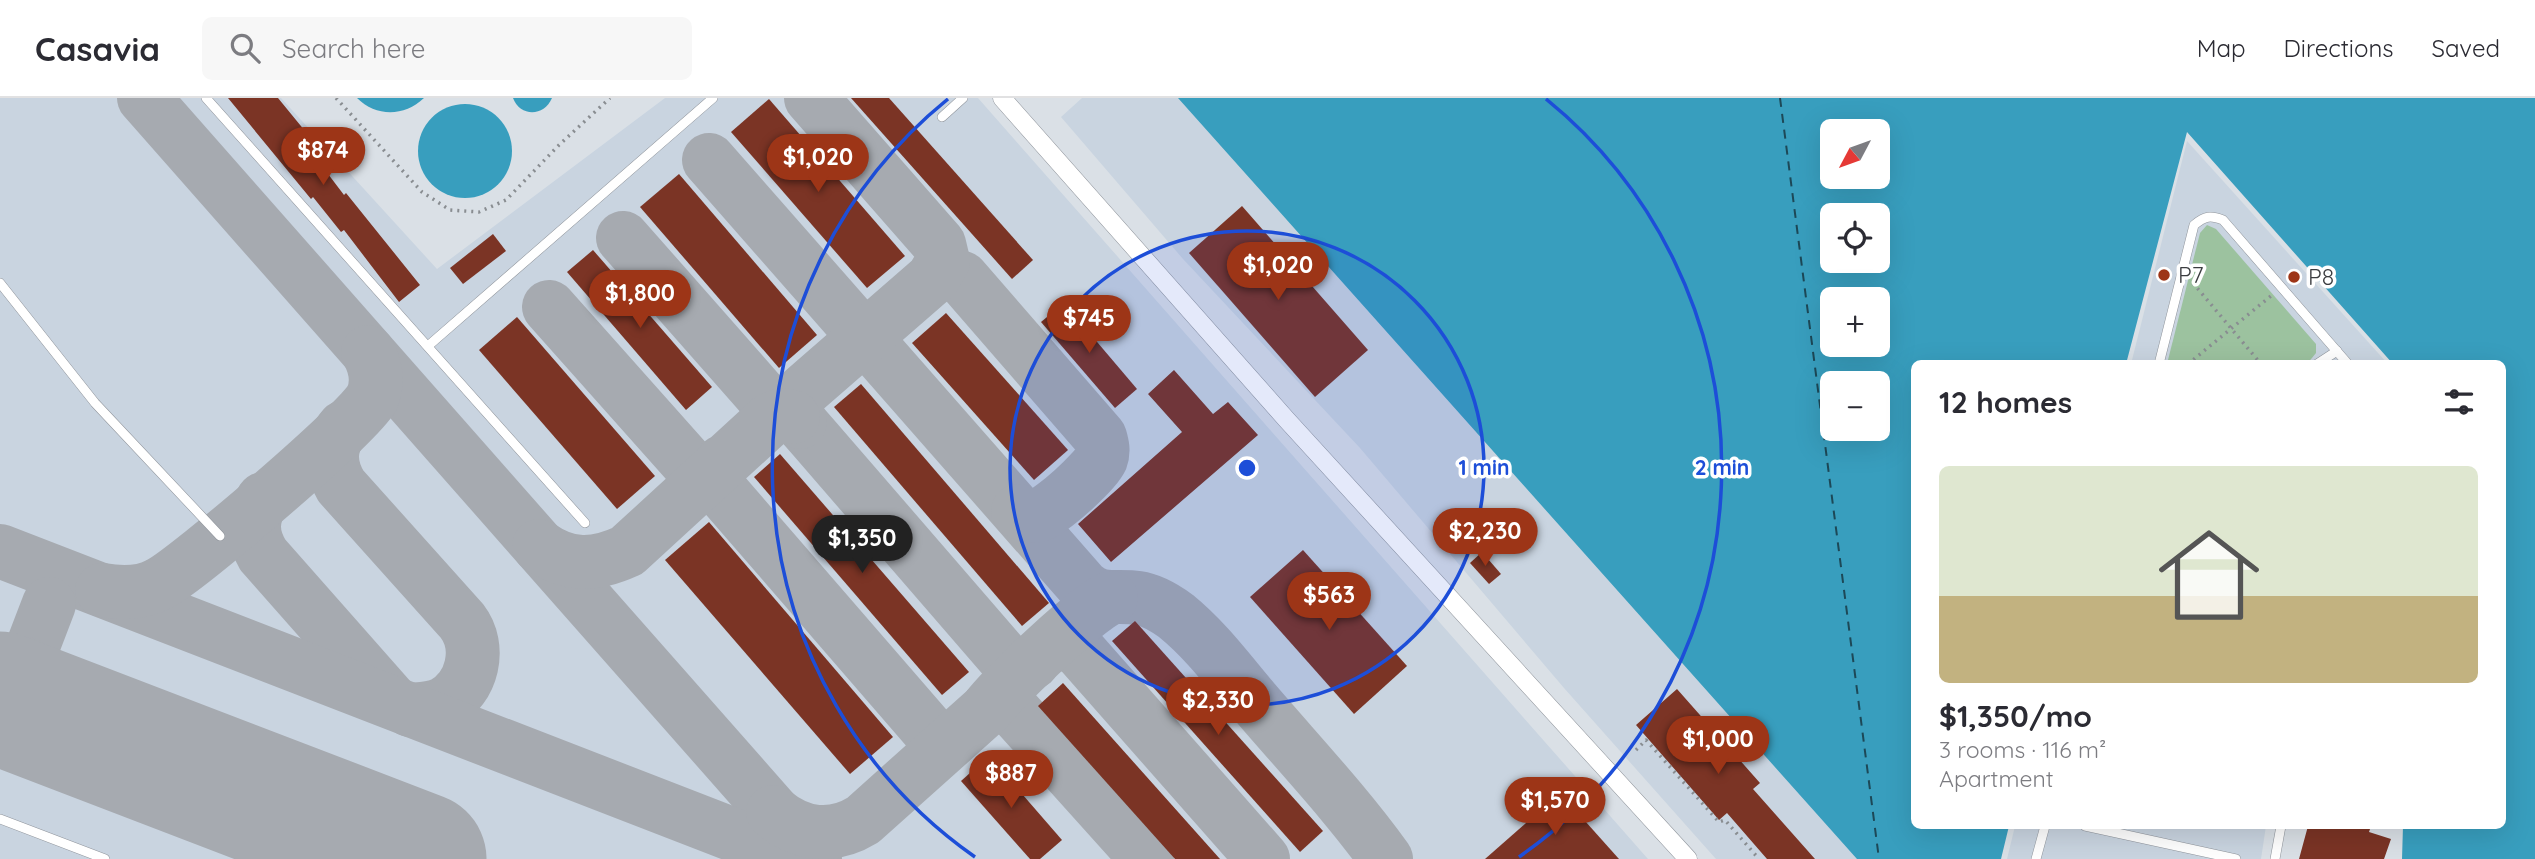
<!DOCTYPE html>
<meta charset="utf-8">
<style>
:root{--surface:#fff;--page:#f7f7f7;--text:#2b2b33;--muted:#7c7c81;--line:#e1e1e2;--accent:#9d3517}
body{margin:0;font-family:Quicksand,sans-serif;background:var(--page);color:var(--text);height:100vh;display:flex;flex-direction:column;font-size:26px;white-space:nowrap}
*{box-sizing:border-box;margin:0}
p{font-size:23px;color:var(--muted)}
.icon{flex:none;width:38px;height:38px;fill:none;stroke:currentColor;stroke-width:2;stroke-linecap:round;stroke-linejoin:round}
.map{position:relative;flex:1;overflow:hidden}
.side{position:absolute;left:1911px;top:262px;width:595px;height:469px;display:flex;flex-direction:column;background:var(--surface);border-radius:10px;box-shadow:0 7px 28px #0002}
.side>*{flex:none}
.needle{width:46px;rotate:229deg}
.controls{position:absolute;left:1820px;top:21px;display:grid;gap:14px}
.controls a{display:grid;place-items:center;width:70px;height:70px;border-radius:10px;background:var(--surface);box-shadow:0 7px 28px #0002;font-size:35px}
.price{position:absolute;translate:-50% -60px;padding:0 16px;border-radius:24px;background:var(--accent);color:#fff;font-size:23px;line-height:46px;filter:drop-shadow(0 2px 4px #0008)}
.price::after{content:'';position:absolute;left:50%;top:42px;width:21px;height:16px;margin-left:-10px;background:inherit;clip-path:polygon(0 0,100% 0,50% 100%)}
.price.selected{background:#222;color:#fff}
ul{padding:0;list-style:none}
li{display:grid;align-content:center;gap:14px;height:371px;padding:0 28px}
li span{display:grid;place-items:center;height:217px;border-radius:10px;color:#555}
li>.icon{margin-inline-start:auto}
span .icon{width:126px;height:126px;fill:#fffc;stroke-width:1}
li b{font-size:30px}
h2{display:flex;justify-content:space-between;align-items:center;height:84px;padding:0 28px;font-size:30px}
header{display:flex;align-items:center;gap:42px;box-sizing:border-box;height:98px;padding:0 35px;background:var(--surface);border-bottom:2px solid var(--line)}
header strong{font-size:33px}
nav{display:flex;gap:38px;margin-inline-start:auto;font-size:24px}
.search{width:490px;height:63px;background:var(--page);display:flex;align-items:center;gap:18px;box-sizing:border-box;padding:0 24px;border-radius:10px;color:var(--muted);font-size:26px}
.map>svg:first-child{display:block}
</style>
<header>
<strong>Casavia</strong>
<div class="search"><svg class="icon" aria-label="search" viewBox="0 0 24 24"><circle cx="10" cy="10" r="6"/><path d="M15 15l6 6"/></svg>Search here</div>
<nav><a>Map</a><a>Directions</a><a>Saved</a></nav>
</header>
<div class="map">
<svg width="2535" height="761" viewBox="0 0 2535 761">
<rect width="100%" height="100%" fill="#dae0e6"/>
<g fill="#c9d4e0">
<polygon points="0,0 281,0 437,171 665,0 978,0 1648,761 0,761"/>
<polygon points="1082,0 1203,0 1874,761 1716,761 1564,590 1360,350 1183,161 1061,19"/>
<polygon points="2187,43 2388,266 2131,266"/>
<polygon points="2015,728 2266,728 2261,761 2007,761"/>
</g>
<polygon fill="#9cc29f" points="2207,127 2216,131 2316,246 2316,255 2307,266 2167,266 2200,135"/>
<g fill="#389ebe" fill-rule="evenodd">
<path d="M 357,0 L 424,0 C 404,19 376,19 357,0 Z"/>
<path d="M 513,0 L 552,0 C 544,19 520,19 513,0 Z"/>
<path d="M 1178,0 L 2535,0 L 2535,761 L 2402,761 L 2403,728 L 2502,728 L 2502,266 L 2393,266 L 2187,34 L 2126,266 L 1914,266 L 1914,728 L 2009,728 L 2001,761 L 1857,761 ZM 1832,33 L 1878,33 L 1878,79 L 1832,79 ZM 1832,117 L 1878,117 L 1878,163 L 1832,163 ZM 1878,201 L 1878,247 L 1832,247 L 1832,201 ZM 1832,285 L 1878,285 L 1878,331 L 1832,331 Z"/>
<circle cx="465" cy="53" r="47"/>
</g>
<g fill="none" stroke-linecap="round" stroke-linejoin="round">
<polyline stroke="#1d4857" stroke-width="2" stroke-dasharray="9 7" stroke-linecap="butt" points="1780,0 1879,761"/>
<g stroke="#a6aab0" stroke-width="54">
<polyline points="144,0 815,761"/>
<path d="M 709,62 L 1083,488 C 1100,504 1117,497 1138,500 C 1152,502 1165,510 1176,518 C 1208,544 1232,578 1259,609 C 1302,659 1347,707 1386,761"/>
<polyline points="623,140 763,299 800,324 814,340 1007,563 1021,568 1033,564"/>
<path d="M 933,180 L 945,174 L 962,180 L 1100,339 C 1102,346 1104,353 1101,361 C 1095,374 1053,412 1039,417 C 1031,419 1024,417 1018,413"/>
<polyline points="549,209 687,364 723,395"/>
<polyline points="800,324 795,307 802,294 933,180 943,163 939,146 811,0"/>
<path d="M 344,329 C 328,347 329,368 341,388 L 462,523 C 482,549 473,590 443,606 C 433,611 421,611 410,612"/>
<polyline points="722,364 717,382 723,395 930,634 935,649 929,662"/>
<path d="M 263,401 C 251,420 251,437 263,457 L 391,602"/>
<path d="M 539,448 C 569,469 594,468 627,453 L 771,321 L 782,317 L 793,319"/>
<polyline points="0,453 796,761"/>
<path d="M 102,492 C 121,495 141,496 159,486 C 186,473 362,322 372,300 C 379,284 376,269 368,254"/>
<polyline points="1051,548 1068,545 1077,550 1263,761"/>
<polyline points="26,566 49,506"/>
<path d="M 0,587 L 11,583 L 26,566 C 20,592 30,601 47,618"/>
<polyline points="987,611 1002,608 1014,613 1147,761"/>
<polyline points="0,641 18,621 47,618"/>
<path d="M 773,714 C 801,737 832,741 863,722 L 987,611 C 1005,588 1087,509 1111,500"/>
</g>
<polyline stroke="#a6aab0" stroke-width="133" points="0,600 420,761"/>
</g>
<g fill="#7b3425">
<polygon points="228,0 278,0 332,66 325,72 344,97 346,95 420,187 399,204 344,132 341,134 313,99 311,101"/>
<polygon points="851,0 889,0 1033,162 1012,181"/>
<polygon points="769,1 905,158 867,190 731,34"/>
<polygon points="679,76 817,237 779,270 640,109"/>
<polygon points="1242,108 1368,252 1315,299 1189,155"/>
<polygon points="493,136 506,153 463,186 450,170"/>
<polygon points="593,152 712,289 686,312 567,174"/>
<polygon points="1064,205 1137,291 1115,310 1041,224"/>
<polygon points="946,215 1068,352 1034,382 912,245"/>
<polygon points="517,219 655,378 617,411 479,252"/>
<polygon points="1174,272 1213,316 1228,304 1258,337 1111,464 1078,426 1182,334 1148,296"/>
<polygon points="861,286 1049,505 1022,528 834,309"/>
<polygon points="780,356 969,574 942,597 754,379"/>
<polygon points="709,424 893,639 850,676 665,462"/>
<polygon points="1303,452 1407,568 1354,616 1250,499"/>
<polygon points="1482,454 1501,476 1489,486 1470,465"/>
<polygon points="1135,523 1323,733 1300,754 1112,543"/>
<polygon points="1063,585 1220,761 1175,761 1038,608"/>
<polygon points="1677,591 1760,685 1753,691 1815,761 1767,761 1727,715 1719,722 1636,627"/>
<polygon points="989,658 1062,742 1040,761 1030,761 961,683"/>
<polygon points="1560,695 1619,761 1485,761"/>
<polygon points="2308,728 2371,728 2369,734 2391,741 2384,761 2299,761"/>
</g>
<g fill="none" stroke-linecap="round" stroke-linejoin="round">
<g stroke="#90959c" stroke-width="10">
<g id="service">
<polyline points="206,0 585,425"/>
<polyline points="942,19 963,0"/>
<polyline points="0,185 95,305 220,438"/>
<polyline points="428,248 713,0"/>
<path d="M 2159,266 L 2194,127 C 2205,118 2210,117 2223,122 L 2348,266"/>
<polyline points="2317,266 2337,253"/>
<polyline points="0,721 105,761"/>
<polyline points="2085,728 2236,761"/>
<polyline points="2036,761 2045,728"/>
<polyline points="2275,761 2281,728"/>
</g>
</g>
<g stroke="#90959c" stroke-width="19">
<polyline id="minor" points="1002,0 1286,321 1688,761"/>
</g>
<g stroke="#898d91" stroke-width="3.5" stroke-dasharray="2 5" stroke-linecap="butt">
<polyline points="336,0 422,94 450,112 479,114 506,102 559,47 610,0"/>
<polyline points="2193,185 2261,266"/>
<polyline points="2188,266 2272,197"/>
<polyline points="1636,652 1646,642 1719,724 1725,722 1759,761"/>
</g>
<use href="#service" stroke="#fff" stroke-width="9"/>
<use href="#minor" stroke="#fff" stroke-width="18"/>
</g>
<circle cx="1247" cy="370" r="237" fill="#1d4ed8" fill-opacity=".12"/>
<g fill="none" stroke="#1d4ed8" stroke-width="3.5">
<circle cx="1247" cy="370" r="237"/>
<path d="M975 759A475 475 0 0 1 948 1M1546 1A475 475 0 0 1 1519 759"/>
</g>
<g fill="#9d3517" stroke="#fff" stroke-width="2.5">
<circle cx="2164" cy="177" r="7"/>
<circle cx="2294" cy="179" r="7"/>
</g>
<g text-anchor="middle" stroke-width="7" stroke-linejoin="round" paint-order="stroke">
<g font-size="23" fill="#3b3d40" stroke="#fff" text-anchor="start">
<text x="2178" y="185">P7</text>
<text x="2308" y="187">P8</text>
</g>
</g>
<circle cx="1247" cy="370" r="10" fill="#1d4ed8" stroke="#fff" stroke-width="3.5"/>
<g font-size="21" text-anchor="middle" font-weight="bold" fill="#1d4ed8" stroke="#fff" stroke-width="7" stroke-linejoin="round" paint-order="stroke">
<text x="1484" y="377">1 min</text>
<text x="1722" y="377">2 min</text>
</g>
</svg>
<div class="controls">
<a><svg class="needle" viewBox="-14 -14 28 28"><path d="M0-13l5 13h-10z" fill="#e53935"/><path d="M0 13l5-13h-10z" fill="#7c7c81"/></svg></a>
<a><svg class="icon" aria-label="locate" viewBox="0 0 24 24"><circle cx="12" cy="12" r="6"/><path d="M12 2v4M12 18v4M2 12h4M18 12h4"/></svg></a>
<a>+</a>
<a>−</a>
</div>
<b class="price" style="left:323px;top:89px">$874</b>
<b class="price" style="left:818px;top:96px">$1,020</b>
<b class="price" style="left:1278px;top:204px">$1,020</b>
<b class="price" style="left:640px;top:232px">$1,800</b>
<b class="price" style="left:1089px;top:257px">$745</b>
<b class="price" style="left:1485px;top:470px">$2,230</b>
<b class="price selected" style="left:862px;top:477px">$1,350</b>
<b class="price" style="left:1329px;top:534px">$563</b>
<b class="price" style="left:1218px;top:639px">$2,330</b>
<b class="price" style="left:1718px;top:678px">$1,000</b>
<b class="price" style="left:1011px;top:712px">$887</b>
<b class="price" style="left:1555px;top:739px">$1,570</b>
<section class="side">
<h2>12 homes<svg class="icon" aria-label="filters" viewBox="0 0 24 24"><path d="M4 7h16M4 17h16"/><circle cx="9" cy="7" r="2"/><circle cx="15" cy="17" r="2"/></svg></h2>
<ul>
<li><span style="background:linear-gradient(#dfe7d0 60%,#c2b280 0)"><svg class="icon" aria-label="home" viewBox="0 0 24 24"><path d="M3 11l9-7 9 7M6 9v11h12V9"/></svg></span><div><b>$1,350/mo</b><p>3 rooms · 116 m²</p><p>Apartment</p></div></li>
</ul>
</section>
</div>
